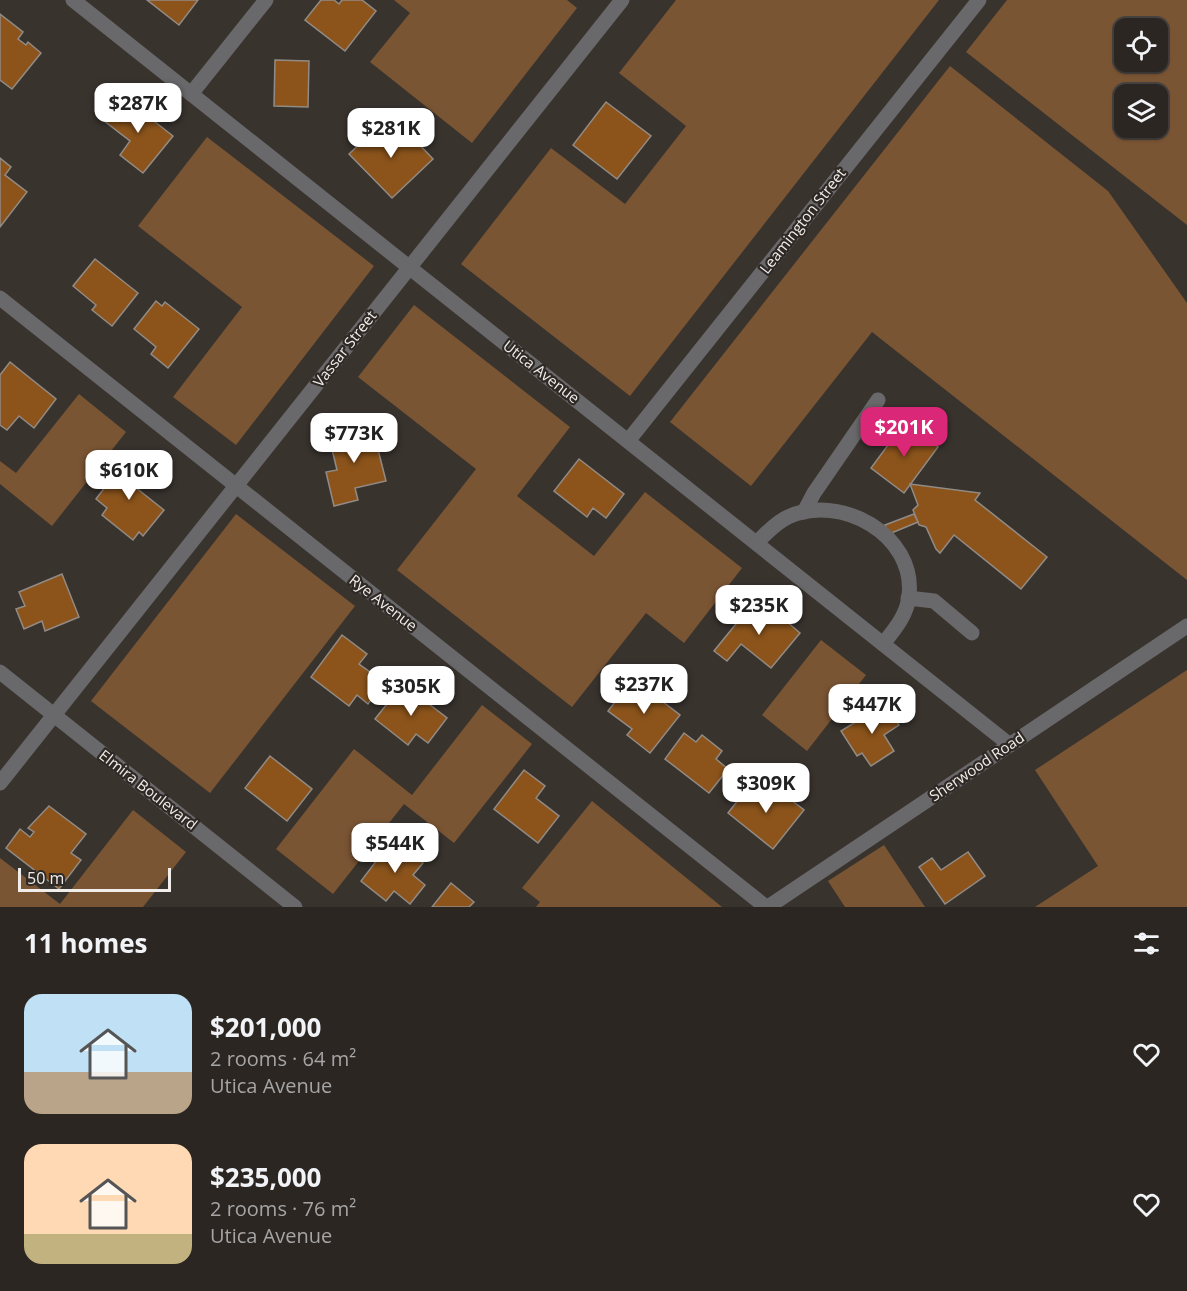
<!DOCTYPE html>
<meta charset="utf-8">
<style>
:root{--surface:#2b2622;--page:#37322f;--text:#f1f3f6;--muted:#a6a5a5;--line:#474340;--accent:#db2777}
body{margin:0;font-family:"Open Sans",sans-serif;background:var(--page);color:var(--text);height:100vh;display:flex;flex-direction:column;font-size:22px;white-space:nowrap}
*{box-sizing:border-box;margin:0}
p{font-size:20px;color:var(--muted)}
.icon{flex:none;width:33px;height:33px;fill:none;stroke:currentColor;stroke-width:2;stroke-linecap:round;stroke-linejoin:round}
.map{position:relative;height:907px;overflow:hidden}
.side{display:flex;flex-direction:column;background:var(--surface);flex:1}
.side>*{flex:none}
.tools{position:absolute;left:1114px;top:18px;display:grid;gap:12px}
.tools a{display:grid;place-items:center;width:54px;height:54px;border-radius:12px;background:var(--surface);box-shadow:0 2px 4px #0004,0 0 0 2px var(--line);font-size:30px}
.scale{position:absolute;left:18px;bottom:15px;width:153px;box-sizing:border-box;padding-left:6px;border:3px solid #f1edea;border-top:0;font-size:16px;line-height:21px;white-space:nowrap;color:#f1edea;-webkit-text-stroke:4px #2f2925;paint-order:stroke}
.price{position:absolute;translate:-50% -51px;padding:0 14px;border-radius:12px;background:#fff;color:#222;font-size:20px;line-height:39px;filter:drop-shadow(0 2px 3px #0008)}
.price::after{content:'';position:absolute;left:50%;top:36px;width:18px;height:14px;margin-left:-9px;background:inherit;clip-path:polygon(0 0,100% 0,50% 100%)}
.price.current{background:var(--accent);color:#fff}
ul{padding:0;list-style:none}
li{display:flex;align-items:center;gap:18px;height:150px;padding:0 24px}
li span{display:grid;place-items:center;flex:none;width:168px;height:120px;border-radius:18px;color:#555}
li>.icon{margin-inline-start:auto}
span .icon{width:72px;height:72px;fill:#fffc;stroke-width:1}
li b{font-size:26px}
h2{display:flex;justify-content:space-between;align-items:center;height:72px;padding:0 24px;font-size:26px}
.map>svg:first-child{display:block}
</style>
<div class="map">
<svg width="1187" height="907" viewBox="0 0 1187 907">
<rect width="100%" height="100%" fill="#39332e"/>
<g fill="#7a5534" fill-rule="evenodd">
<polygon points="394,0 567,0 577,8 472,143 370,62 410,13"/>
<polygon points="676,0 939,0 630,396 461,264 551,148 625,204 686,126 619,73"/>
<path d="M 1007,0 L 1187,0 L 1187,225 L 966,52 ZM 1125,28 L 1158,28 L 1158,62 L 1125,62 ZM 1125,94 L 1158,94 L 1158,128 L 1125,128 Z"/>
<polygon points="950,66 1108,191 1187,303 1187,580 872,332 751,486 670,422"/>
<polygon points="207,137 374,266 236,445 173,397 242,307 138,226"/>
<polygon points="414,305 570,427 517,496 594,556 645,492 742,568 684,643 646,613 572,707 397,570 476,469 358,377"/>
<polygon points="79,394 126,432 52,526 0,484 0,461 16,473"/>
<polygon points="236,514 355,606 210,793 91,701"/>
<polygon points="821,640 866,675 807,751 762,715"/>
<polygon points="1187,670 1187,907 1035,907 1098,866 1035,770"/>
<polygon points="482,705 532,744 454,843 404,804 333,894 276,849 354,749 412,795"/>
<polygon points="592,801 722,907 536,907 540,902 522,888"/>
<polygon points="133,810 186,852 143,907 0,907 0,858 60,904"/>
<polygon points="884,845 925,907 845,907 828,881"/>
</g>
<g fill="#8c541b" stroke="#928b85" stroke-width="1.5">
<polygon points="147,0 198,0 179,25"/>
<polygon points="321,0 334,0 339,4 342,0 362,0 376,11 345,51 305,20"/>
<polygon points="0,14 23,32 18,39 26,45 28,42 41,53 12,89 0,80"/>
<polygon points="275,60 309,61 308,107 274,106"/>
<polygon points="122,96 173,136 143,173 120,155 130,141 103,120"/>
<polygon points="606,102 651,136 617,179 573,145"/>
<polygon points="400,124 433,159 392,198 349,154 377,128 386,138"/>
<polygon points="0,158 11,167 5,175 27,192 0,227"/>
<polygon points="95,259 138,293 112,326 92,310 96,305 73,286"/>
<polygon points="156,301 162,306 165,302 199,329 168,368 151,354 156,347 134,329"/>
<polygon points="10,362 56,399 34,428 19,416 7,430 0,425 0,375"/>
<polygon points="905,422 938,447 904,493 871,468"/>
<polygon points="372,426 386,481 355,488 358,500 334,506 326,472 337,470 329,437"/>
<polygon points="129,456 149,471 135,487 164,510 143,536 139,532 133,540 102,515 107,508 96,499"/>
<polygon points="579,459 624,494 606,518 593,508 587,517 554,491"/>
<polygon points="910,484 980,493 975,500 1047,557 1021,589 954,535 940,553 936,549 926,527 919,525 913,510 918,505"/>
<polygon points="914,514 918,522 889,534 885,525"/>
<polygon points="62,574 79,617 45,631 42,621 24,629 16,609 25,606 19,592"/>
<polygon points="753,603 773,619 778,614 800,633 771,668 741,644 727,661 714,651"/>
<polygon points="342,635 367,654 359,664 384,682 368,704 357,695 349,706 311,677"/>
<polygon points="633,679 680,715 650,753 627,735 632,729 608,711"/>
<polygon points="403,684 447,718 428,743 416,734 408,745 375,719"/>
<polygon points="886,703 899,725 884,735 894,751 871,766 862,753 857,756 841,731"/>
<polygon points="684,733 696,742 702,735 722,751 716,759 728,769 709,793 665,759"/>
<polygon points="270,756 312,789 287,821 245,788"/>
<polygon points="524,770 545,786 536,798 559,816 538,843 494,809"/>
<polygon points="750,785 764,796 773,786 804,810 773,849 728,813"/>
<polygon points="49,806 86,834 71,853 81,860 59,889 6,848 20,829 30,837 34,832 28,828"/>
<polygon points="393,839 423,863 413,875 425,885 410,904 394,891 386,901 361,881"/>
<polygon points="968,852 985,876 945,904 919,867 932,858 941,870"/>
<polygon points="451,883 474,902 469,907 432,907"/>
</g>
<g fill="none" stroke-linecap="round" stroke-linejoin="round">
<g stroke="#69686b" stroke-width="15">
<polyline points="73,0 1010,745"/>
<polyline points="191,94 266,0"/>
<polyline points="0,298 766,907"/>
<polyline points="628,441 979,0"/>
<polyline points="804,512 814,493 878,400"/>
<path d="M 756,543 C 766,534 776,522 788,517 C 841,493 916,535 909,596 C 907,615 895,629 883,644"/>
<polyline points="908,598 934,601 972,633"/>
<polyline points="0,672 295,907"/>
<polyline points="0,783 622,0"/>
<polyline points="768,907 1187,626"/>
</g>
</g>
<g text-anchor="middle" stroke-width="4.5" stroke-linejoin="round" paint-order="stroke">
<g font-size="15" fill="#f1edea" stroke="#2f2925">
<text transform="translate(803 221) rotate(-52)" y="5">Leamington Street</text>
<text transform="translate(345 349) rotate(-52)" y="5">Vassar Street</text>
<text transform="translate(541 372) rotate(38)" y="5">Utica Avenue</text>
<text transform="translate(383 603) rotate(38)" y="5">Rye Avenue</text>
<text transform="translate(977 767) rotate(-34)" y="5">Sherwood Road</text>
<text transform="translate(148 790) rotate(38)" y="5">Elmira Boulevard</text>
</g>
</g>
</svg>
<div class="tools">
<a><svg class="icon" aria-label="locate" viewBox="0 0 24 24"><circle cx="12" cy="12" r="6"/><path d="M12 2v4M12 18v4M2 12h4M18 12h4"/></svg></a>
<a><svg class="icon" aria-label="layers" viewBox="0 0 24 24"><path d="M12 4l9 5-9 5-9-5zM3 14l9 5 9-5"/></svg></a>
</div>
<div class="scale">50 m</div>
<b class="price" style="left:138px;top:134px">$287K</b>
<b class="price" style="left:391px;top:159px">$281K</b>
<b class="price current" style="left:904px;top:458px">$201K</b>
<b class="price" style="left:354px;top:464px">$773K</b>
<b class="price" style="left:129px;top:501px">$610K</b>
<b class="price" style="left:759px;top:636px">$235K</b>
<b class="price" style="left:644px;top:715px">$237K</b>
<b class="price" style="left:411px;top:717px">$305K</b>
<b class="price" style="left:872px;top:735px">$447K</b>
<b class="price" style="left:766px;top:814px">$309K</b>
<b class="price" style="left:395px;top:874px">$544K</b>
</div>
<section class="side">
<h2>11 homes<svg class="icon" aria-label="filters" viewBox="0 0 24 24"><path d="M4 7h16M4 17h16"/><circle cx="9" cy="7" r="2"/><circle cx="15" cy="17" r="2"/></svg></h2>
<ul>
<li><span style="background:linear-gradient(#bfe0f5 65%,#b9a48a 0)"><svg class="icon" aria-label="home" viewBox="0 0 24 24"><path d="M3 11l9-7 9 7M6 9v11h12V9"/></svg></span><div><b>$201,000</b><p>2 rooms · 64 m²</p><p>Utica Avenue</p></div><svg class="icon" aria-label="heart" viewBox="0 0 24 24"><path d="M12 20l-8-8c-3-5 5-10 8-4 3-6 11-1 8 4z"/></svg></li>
<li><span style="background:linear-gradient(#ffd9b3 75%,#c2b280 0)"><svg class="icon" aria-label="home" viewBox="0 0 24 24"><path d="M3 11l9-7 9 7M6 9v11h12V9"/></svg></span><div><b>$235,000</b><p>2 rooms · 76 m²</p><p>Utica Avenue</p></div><svg class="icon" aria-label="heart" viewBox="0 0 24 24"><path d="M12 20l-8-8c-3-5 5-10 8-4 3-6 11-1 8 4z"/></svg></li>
</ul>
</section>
